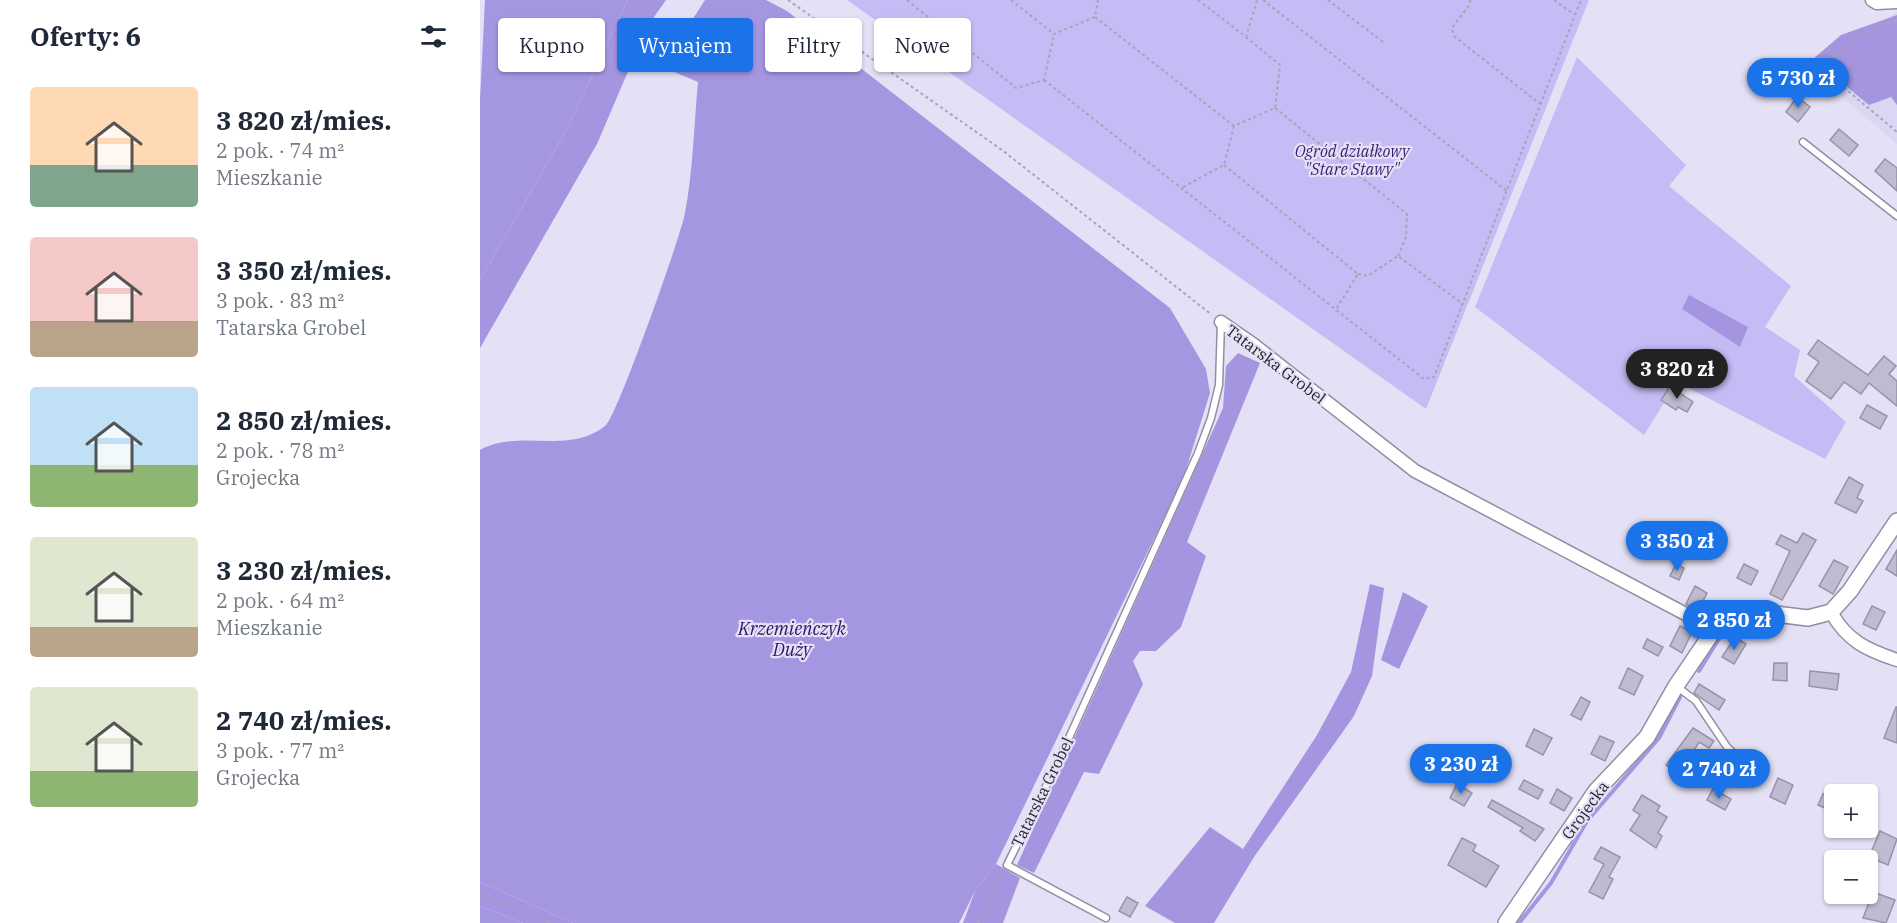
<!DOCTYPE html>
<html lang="pl">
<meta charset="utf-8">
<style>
:root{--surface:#fff;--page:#f2f2f3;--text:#1f2937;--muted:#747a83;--accent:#1a73e8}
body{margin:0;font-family:"IBM Plex Serif",serif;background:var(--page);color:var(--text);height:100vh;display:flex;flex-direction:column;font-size:22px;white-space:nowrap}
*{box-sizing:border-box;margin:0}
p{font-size:20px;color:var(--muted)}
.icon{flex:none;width:33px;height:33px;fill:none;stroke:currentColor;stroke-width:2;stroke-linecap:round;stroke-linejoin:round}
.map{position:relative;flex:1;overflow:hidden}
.sheet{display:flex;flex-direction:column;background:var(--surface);width:480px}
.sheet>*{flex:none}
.guide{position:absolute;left:18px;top:18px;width:570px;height:54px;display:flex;gap:12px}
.tools{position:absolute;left:1344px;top:784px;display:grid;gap:12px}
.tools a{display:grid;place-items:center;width:54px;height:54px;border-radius:6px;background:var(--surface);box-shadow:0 2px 4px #0004;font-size:30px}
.price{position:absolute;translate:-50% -51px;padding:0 14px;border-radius:21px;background:var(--accent);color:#fff;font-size:20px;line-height:39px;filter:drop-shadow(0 2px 3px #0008)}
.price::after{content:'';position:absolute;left:50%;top:36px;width:18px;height:14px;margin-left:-9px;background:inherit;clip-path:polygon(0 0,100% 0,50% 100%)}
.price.selected{background:#222;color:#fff}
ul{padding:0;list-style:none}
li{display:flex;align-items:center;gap:18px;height:150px;padding:0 30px}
li span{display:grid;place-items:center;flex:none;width:168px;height:120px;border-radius:6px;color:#555}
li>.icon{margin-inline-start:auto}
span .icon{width:72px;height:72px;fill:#fffc;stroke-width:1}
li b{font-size:26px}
h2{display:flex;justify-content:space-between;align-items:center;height:72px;padding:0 30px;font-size:26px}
.chip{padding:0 21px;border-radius:6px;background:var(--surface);box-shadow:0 2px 4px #0004;font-size:21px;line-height:54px}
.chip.selected{background:var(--accent);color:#fff}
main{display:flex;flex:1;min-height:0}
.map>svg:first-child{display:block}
</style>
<main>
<section class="sheet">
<h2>Oferty: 6<svg class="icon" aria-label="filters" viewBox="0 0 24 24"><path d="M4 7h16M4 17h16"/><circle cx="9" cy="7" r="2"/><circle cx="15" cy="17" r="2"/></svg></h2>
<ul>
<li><span style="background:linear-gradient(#ffd9b3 65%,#7fa58c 0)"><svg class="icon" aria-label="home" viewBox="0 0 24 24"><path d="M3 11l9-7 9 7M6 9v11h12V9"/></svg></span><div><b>3 820 zł/mies.</b><p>2 pok. · 74 m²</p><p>Mieszkanie</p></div></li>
<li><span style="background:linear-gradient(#f6c9c9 70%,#b9a48a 0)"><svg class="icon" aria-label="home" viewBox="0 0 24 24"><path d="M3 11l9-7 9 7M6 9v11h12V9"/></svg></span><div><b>3 350 zł/mies.</b><p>3 pok. · 83 m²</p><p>Tatarska Grobel</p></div></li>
<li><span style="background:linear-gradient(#bfe0f5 65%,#8fb573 0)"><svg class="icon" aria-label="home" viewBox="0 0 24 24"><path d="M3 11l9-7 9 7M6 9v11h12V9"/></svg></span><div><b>2 850 zł/mies.</b><p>2 pok. · 78 m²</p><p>Grojecka</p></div></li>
<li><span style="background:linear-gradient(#dfe7d0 75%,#b9a48a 0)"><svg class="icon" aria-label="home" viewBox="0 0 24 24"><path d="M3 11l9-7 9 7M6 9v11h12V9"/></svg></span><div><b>3 230 zł/mies.</b><p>2 pok. · 64 m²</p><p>Mieszkanie</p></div></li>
<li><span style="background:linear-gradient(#dfe7d0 70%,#8fb573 0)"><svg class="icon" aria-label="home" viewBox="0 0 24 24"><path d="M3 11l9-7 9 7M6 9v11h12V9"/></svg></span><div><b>2 740 zł/mies.</b><p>3 pok. · 77 m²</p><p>Grojecka</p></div></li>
</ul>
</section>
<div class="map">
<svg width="1417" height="923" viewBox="0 0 1417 923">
<rect width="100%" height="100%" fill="#e4e1f6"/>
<polygon fill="#dbd6f3" points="1417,12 1417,144 1329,68"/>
<g fill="#c5bbf5">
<polygon points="367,0 1109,0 946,409"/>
<polygon points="1097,57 1206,165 1189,186 1311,286 1285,327 1320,350 1314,376 1366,422 1345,459 1197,382 1164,435 995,307"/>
</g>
<g fill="#a595e0">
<polygon points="148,0 186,0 167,27 117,144 0,348 0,280 87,129"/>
<polygon points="1417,15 1417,105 1411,97 1389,105 1333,59 1361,35"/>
<polygon points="1209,295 1268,327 1260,347 1202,309"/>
<polygon points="758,353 780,363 707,542 726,556 701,627 676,651 660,651 653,661 663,684 619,774 604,772 554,873 537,865 743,408 746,366"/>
<polygon points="890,584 904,588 892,676 874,716 774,857 734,923 695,923 665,906 730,827 763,849 837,735 871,672"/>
<polygon points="923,592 948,606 919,669 901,660"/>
<polygon points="516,864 540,878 523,923 483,923 495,891"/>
<polygon points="0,882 93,923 43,923 0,906"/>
</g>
<g fill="#a596e1">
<polygon points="5,0 148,0 87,129 0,280 0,100"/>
<path d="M 225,0 L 286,0 L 307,11 L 690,308 L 726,369 L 730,393 L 703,479 L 516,864 L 495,891 L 479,923 L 93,923 L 0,882 L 0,450 C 39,428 90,456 126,425 C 137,416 201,236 205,213 C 213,171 214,125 218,82 L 180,66 L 201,47 L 214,17 Z"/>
<polygon points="0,906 43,923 0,923"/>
</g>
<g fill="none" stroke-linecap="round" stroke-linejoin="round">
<g stroke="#a596e1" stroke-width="4">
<polyline points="1219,671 1243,632"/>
<polyline points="1039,923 1071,883 1107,821 1179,738 1200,697"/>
</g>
</g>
<g fill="#bfbcd1" stroke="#9793a8" stroke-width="1.5">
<polygon points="1317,97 1330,107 1318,122 1306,112"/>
<polygon points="1359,129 1378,145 1369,156 1350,140"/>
<polygon points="1405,159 1417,168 1417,191 1395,171"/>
<polygon points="1338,340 1388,375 1404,356 1416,366 1409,374 1417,381 1417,406 1389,383 1381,394 1364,382 1351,399 1326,381 1339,362 1328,354"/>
<polygon points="1190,386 1213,402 1207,412 1198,407 1196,410 1181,400"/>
<polygon points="1387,405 1407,416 1400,429 1380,418"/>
<polygon points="1369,477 1383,485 1377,498 1383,501 1376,513 1355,503"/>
<polygon points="1323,533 1336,540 1302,600 1290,594 1310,551 1296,544 1301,535 1317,543"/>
<polygon points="1417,550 1417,576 1406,569"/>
<polygon points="1354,560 1368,567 1353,594 1339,586"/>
<polygon points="1196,564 1204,568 1199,580 1190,576"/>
<polygon points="1264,564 1278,571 1271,585 1257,578"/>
<polygon points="1215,586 1227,593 1218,611 1206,604"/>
<polygon points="1392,606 1405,612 1396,630 1383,624"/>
<polygon points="1200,626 1212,632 1202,653 1190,646"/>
<polygon points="1255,637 1266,644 1254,664 1242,657"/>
<polygon points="1167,639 1183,647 1178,656 1163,648"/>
<polygon points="1294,663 1307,663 1307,681 1293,680"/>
<polygon points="1148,668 1163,676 1154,695 1139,688"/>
<polygon points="1330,671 1359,674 1357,690 1329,686"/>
<polygon points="1219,684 1245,700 1239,710 1214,693"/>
<polygon points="1101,697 1110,702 1101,720 1091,715"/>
<polygon points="1416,707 1417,707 1417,743 1404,738"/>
<polygon points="1213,728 1234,741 1229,748 1219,742 1199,774 1186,765"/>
<polygon points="1054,729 1072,738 1063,755 1046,746"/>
<polygon points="1120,736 1134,742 1125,761 1111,754"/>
<polygon points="1298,778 1313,785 1305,804 1290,797"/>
<polygon points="1044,780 1063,790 1058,799 1039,789"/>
<polygon points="977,784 992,793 984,806 970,798"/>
<polygon points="1077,789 1092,798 1084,811 1070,803"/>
<polygon points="1233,789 1251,799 1245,810 1227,800"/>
<polygon points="1343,794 1354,799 1354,812 1338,805"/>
<polygon points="1162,795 1180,806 1177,811 1187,817 1178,833 1182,836 1176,848 1150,830 1160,815 1153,810"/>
<polygon points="1012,800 1064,829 1055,841 1040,831 1043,828 1008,807"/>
<polygon points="1400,831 1417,839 1408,865 1389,857"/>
<polygon points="982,838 996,845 993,851 1019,866 1006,887 968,865"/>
<polygon points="1121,847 1140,857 1129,877 1133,879 1123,899 1109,892 1124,864 1114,859"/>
<polygon points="1393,892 1415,900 1406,923 1383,918"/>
<polygon points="647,897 658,903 650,917 639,911"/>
</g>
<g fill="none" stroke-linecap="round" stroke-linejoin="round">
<g stroke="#918ea2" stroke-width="9">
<g id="service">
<polyline points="1323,142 1417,216"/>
<polyline points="1196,686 1216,701 1247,747 1277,776"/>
<polyline points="626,918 527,865 578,762 718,453 731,418 739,385 741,323"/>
</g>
</g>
<g stroke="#918ea2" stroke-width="15">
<g id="minor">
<polyline points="1392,0 1397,3 1417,2"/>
<polyline points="741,322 774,345 935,471 1234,629"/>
<path d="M 1351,612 C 1367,641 1387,650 1417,660"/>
</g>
</g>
<g stroke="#918ea2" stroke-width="18">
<polyline id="tertiary" points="1026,923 1116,791 1167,737 1196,686 1240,621 1263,610 1328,618 1351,612 1370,591 1417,521"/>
</g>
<g stroke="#a7a4b5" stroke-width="2" stroke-dasharray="3 3" stroke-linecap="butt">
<polyline points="308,0 522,150 732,315"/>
<polyline points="427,0 536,88 564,80 574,34"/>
<polyline points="531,0 574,34 615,17 618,0"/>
<polyline points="718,0 766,37 777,0"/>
<polyline points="783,0 1027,191"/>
<polyline points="848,0 903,42"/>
<polyline points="990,0 990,4 972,28 974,36 1060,104"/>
<polyline points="1074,0 1094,14"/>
<polyline points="615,17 754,126 795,108 800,65 766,37"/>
<polyline points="1417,20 1398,27 1343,63 1343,70 1417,132"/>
<polyline points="564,80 944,379 954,377 1101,0"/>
<polyline points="795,108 927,214 926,237 918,256"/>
<polyline points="744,165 878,274 855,311"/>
<polyline points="703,187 744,165 754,126"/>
<polyline points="878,274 888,276 918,256 983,304"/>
<polyline points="0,894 70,923"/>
<polyline points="498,923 523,873"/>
</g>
<use href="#service" stroke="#fff" stroke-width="6"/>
<use href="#minor" stroke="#fff" stroke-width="12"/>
<use href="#tertiary" stroke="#fff" stroke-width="15"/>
</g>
<g text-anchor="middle" stroke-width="4.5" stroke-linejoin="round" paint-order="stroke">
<g font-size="16" font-style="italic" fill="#3a1d72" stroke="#e4e1f6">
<text x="872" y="157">Ogród działkowy<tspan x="872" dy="18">"Stare Stawy"</tspan></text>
</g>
<g font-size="16" fill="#27262e" stroke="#e4e1f6">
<text transform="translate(796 364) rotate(37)" y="6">Tatarska Grobel</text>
<text transform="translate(562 792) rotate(-64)" y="6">Tatarska Grobel</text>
<text transform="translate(1105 810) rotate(-54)" y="6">Grojecka</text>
</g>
<g font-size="18" font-style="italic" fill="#321268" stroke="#e4e1f6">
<text x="312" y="635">Krzemieńczyk<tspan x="312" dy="21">Duży</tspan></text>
</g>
</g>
</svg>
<div class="tools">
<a>+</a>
<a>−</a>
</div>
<b class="price" style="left:1318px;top:109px">5 730 zł</b>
<b class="price selected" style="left:1197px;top:400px">3 820 zł</b>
<b class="price" style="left:1197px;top:572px">3 350 zł</b>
<b class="price" style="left:1254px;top:651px">2 850 zł</b>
<b class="price" style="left:981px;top:795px">3 230 zł</b>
<b class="price" style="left:1239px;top:800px">2 740 zł</b>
<div class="guide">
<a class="chip">Kupno</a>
<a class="chip selected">Wynajem</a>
<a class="chip">Filtry</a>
<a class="chip">Nowe</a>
</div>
</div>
</main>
